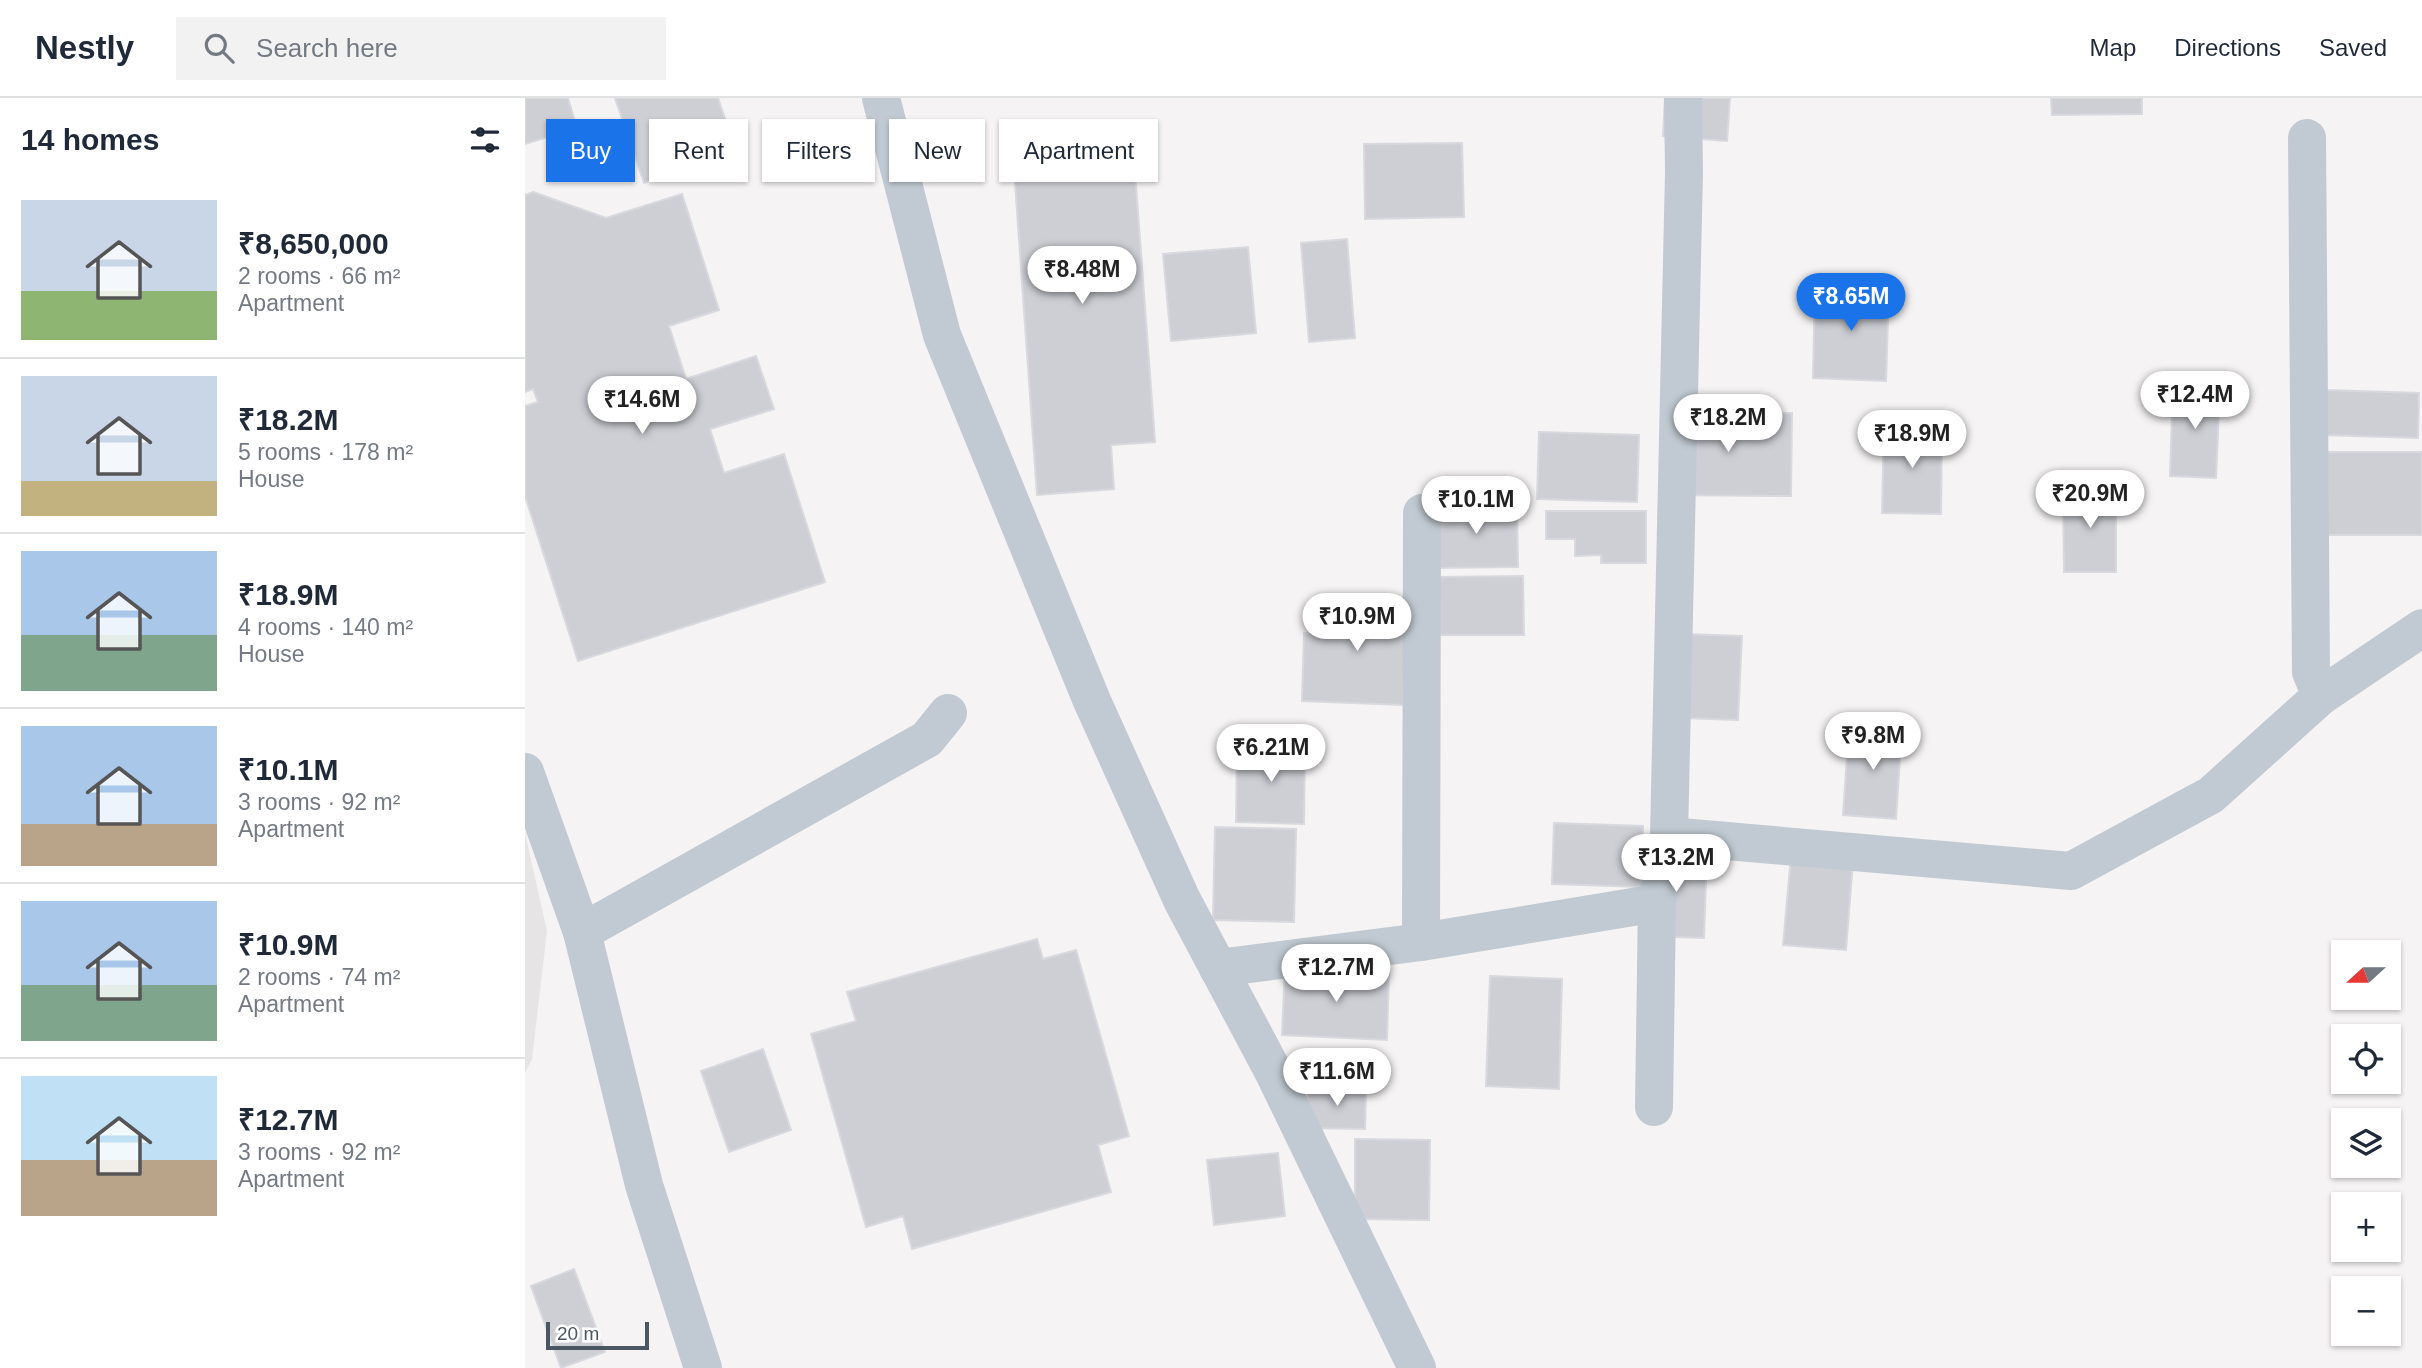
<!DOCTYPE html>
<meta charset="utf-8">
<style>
:root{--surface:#fff;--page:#f2f2f3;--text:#1f2937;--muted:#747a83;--line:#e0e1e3;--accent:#1a73e8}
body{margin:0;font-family:Arial,sans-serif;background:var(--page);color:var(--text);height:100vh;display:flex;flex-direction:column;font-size:26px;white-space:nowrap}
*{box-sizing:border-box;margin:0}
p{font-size:23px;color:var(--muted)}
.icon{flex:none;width:38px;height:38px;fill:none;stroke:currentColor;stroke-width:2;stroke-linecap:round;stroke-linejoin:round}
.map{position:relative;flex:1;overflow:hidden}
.panel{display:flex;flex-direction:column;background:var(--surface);width:525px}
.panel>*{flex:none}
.hud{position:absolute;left:21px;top:21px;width:665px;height:63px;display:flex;gap:14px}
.needle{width:46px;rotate:249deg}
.tools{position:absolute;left:1806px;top:842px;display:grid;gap:14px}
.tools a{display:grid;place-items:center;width:70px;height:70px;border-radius:0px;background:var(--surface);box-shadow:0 2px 5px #0004;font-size:35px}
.scale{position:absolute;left:21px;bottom:18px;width:103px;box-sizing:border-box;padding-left:7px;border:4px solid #4a5661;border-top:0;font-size:19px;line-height:24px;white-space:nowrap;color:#4a5661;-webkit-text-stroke:5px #fff;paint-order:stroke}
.price{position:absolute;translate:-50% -60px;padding:0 16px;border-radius:24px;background:#fff;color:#222;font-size:23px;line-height:46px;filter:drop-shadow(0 2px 4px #0008)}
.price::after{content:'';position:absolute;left:50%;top:42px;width:21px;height:16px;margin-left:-10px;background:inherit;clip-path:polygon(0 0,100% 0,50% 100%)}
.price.active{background:var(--accent);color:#fff}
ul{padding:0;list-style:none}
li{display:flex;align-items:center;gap:21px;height:175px;padding:0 21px}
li+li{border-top:2px solid var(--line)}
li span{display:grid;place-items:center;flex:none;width:196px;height:140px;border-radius:0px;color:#555}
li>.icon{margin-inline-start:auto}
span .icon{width:84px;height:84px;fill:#fffc;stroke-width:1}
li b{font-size:30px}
h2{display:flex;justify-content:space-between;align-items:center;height:84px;padding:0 21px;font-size:30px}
.pill{padding:0 24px;border-radius:0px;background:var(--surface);box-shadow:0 2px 5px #0004;font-size:24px;line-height:63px}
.pill.active{background:var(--accent);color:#fff}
header{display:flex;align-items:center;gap:42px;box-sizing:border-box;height:98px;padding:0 35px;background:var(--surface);border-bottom:2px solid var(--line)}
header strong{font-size:33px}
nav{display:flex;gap:38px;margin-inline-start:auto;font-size:24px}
.search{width:490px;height:63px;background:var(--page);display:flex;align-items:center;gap:18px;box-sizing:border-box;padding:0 24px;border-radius:0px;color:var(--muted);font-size:26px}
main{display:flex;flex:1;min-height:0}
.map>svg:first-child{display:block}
</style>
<header>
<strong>Nestly</strong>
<div class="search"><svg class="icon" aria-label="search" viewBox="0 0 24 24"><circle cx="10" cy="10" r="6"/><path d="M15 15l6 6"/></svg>Search here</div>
<nav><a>Map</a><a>Directions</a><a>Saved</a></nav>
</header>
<main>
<section class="panel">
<h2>14 homes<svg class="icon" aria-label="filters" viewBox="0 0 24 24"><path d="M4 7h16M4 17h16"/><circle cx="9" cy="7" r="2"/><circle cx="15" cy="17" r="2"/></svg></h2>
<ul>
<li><span style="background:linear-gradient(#c9d6e8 65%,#8fb573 0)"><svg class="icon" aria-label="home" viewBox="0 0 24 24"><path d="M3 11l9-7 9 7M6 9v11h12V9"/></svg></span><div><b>₹8,650,000</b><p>2 rooms · 66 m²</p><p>Apartment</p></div></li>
<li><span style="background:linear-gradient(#c9d6e8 75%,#c2b280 0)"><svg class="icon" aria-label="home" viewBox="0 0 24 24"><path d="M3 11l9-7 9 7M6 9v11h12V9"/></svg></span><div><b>₹18.2M</b><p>5 rooms · 178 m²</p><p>House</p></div></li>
<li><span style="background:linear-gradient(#a9c7e8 60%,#7fa58c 0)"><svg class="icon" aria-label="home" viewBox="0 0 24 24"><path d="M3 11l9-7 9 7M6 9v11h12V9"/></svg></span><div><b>₹18.9M</b><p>4 rooms · 140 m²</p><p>House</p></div></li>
<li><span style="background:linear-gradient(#a9c7e8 70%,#b9a48a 0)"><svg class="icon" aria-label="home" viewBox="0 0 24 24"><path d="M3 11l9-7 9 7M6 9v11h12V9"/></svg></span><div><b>₹10.1M</b><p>3 rooms · 92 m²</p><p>Apartment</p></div></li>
<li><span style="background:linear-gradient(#a9c7e8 60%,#7fa58c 0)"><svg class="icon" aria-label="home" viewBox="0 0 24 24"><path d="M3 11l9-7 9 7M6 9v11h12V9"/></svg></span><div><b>₹10.9M</b><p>2 rooms · 74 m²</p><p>Apartment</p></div></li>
<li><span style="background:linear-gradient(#bfe0f5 60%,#b9a48a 0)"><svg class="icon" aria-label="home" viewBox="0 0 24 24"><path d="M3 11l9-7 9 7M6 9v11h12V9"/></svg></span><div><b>₹12.7M</b><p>3 rooms · 92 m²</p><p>Apartment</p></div></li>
</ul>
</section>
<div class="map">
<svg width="1897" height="1270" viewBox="0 0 1897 1270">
<rect width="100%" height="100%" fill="#f5f3f3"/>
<polygon fill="#e6e4e5" points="0,735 22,833 7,961 0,975"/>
<g fill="#cdcfd5" stroke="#d7d9de" stroke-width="2">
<polygon points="0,0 43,0 52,30 0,46"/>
<polygon points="90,0 193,0 211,53 119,85"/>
<polygon points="1140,0 1205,0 1202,43 1138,38"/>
<polygon points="1526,0 1617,0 1617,16 1527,17"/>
<polygon points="607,34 630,344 586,347 589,391 512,397 487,42"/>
<polygon points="937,45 939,119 840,121 839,46"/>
<polygon points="8,94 81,120 157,96 194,212 144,228 161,281 231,258 249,311 185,331 199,375 259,356 300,484 53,563 0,398 0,308 13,304 8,291 0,294 0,97"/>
<polygon points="822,141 830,240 784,244 776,145"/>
<polygon points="723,149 731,235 646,243 638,156"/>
<polygon points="1290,187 1364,189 1361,283 1288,280"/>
<polygon points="1648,286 1695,289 1691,380 1645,378"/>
<polygon points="1800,292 1894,295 1893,340 1799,337"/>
<polygon points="1139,314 1267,315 1266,398 1139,397"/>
<polygon points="1359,327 1417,328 1416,416 1357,415"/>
<polygon points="1014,334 1114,337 1112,404 1012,401"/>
<rect x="1800" y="354" width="97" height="83"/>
<polygon points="1538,391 1591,391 1591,474 1539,474"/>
<polygon points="992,406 993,469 909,470 908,407"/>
<polygon points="1021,413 1121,413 1121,465 1076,465 1076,457 1050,458 1050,441 1021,441"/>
<polygon points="998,478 999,537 913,537 912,479"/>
<polygon points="797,499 881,502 878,607 777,603 779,535 796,536"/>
<polygon points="1160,536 1217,538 1213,622 1157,620"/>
<polygon points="1324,628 1377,631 1371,721 1318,717"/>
<polygon points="712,647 780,649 779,726 711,724"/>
<polygon points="1029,725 1118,728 1117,789 1027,786"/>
<polygon points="690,729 771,731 769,824 688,822"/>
<polygon points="1124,751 1182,754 1179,840 1121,838"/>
<polygon points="1266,758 1328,764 1321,852 1258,847"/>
<polygon points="512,841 518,861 551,852 604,1038 573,1047 586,1094 387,1151 378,1118 341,1129 286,936 331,923 322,894"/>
<polygon points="760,869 864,874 862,942 757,937"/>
<polygon points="965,878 1037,881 1034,991 961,988"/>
<polygon points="238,951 266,1032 204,1054 176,973"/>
<polygon points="783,988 841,989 840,1031 782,1030"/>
<polygon points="830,1041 905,1042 904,1122 830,1121"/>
<polygon points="753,1055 760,1118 689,1127 682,1062"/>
<polygon points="49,1171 80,1254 36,1270 6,1188"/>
</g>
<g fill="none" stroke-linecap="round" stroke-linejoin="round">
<g stroke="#c1cad2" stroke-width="38">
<polyline points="356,0 417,237 567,603 657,802 748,973 892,1270"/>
<polyline points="1782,40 1786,574 1796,598"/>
<polyline points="0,674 57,834 119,1087 178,1270"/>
<polyline points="1144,738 1546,773 1686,697 1796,598 1897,530"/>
<polyline points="57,834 402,641 423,615"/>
<polyline points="896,844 897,415"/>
<polyline points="693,870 896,844 1132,805"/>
<polyline points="1129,1009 1132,805 1144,738 1159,74 1158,0"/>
</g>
</g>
</svg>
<div class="tools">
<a><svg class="needle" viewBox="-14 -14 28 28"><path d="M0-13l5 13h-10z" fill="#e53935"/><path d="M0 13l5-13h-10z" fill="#747a83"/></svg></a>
<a><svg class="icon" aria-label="locate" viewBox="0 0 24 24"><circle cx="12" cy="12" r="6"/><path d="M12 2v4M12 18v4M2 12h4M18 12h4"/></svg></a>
<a><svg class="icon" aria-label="layers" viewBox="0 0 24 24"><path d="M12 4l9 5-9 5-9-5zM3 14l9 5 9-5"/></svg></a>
<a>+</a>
<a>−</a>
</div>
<div class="scale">20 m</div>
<b class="price" style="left:557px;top:208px">₹8.48M</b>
<b class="price active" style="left:1326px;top:235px">₹8.65M</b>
<b class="price" style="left:1670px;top:333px">₹12.4M</b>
<b class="price" style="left:117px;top:338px">₹14.6M</b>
<b class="price" style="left:1203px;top:356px">₹18.2M</b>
<b class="price" style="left:1387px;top:372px">₹18.9M</b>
<b class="price" style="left:1565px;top:432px">₹20.9M</b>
<b class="price" style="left:951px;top:438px">₹10.1M</b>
<b class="price" style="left:832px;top:555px">₹10.9M</b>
<b class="price" style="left:1348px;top:674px">₹9.8M</b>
<b class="price" style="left:746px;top:686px">₹6.21M</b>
<b class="price" style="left:1151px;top:796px">₹13.2M</b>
<b class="price" style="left:811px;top:906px">₹12.7M</b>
<b class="price" style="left:812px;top:1010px">₹11.6M</b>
<div class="hud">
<a class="pill active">Buy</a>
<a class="pill">Rent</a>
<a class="pill">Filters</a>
<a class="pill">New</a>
<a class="pill">Apartment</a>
</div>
</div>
</main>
